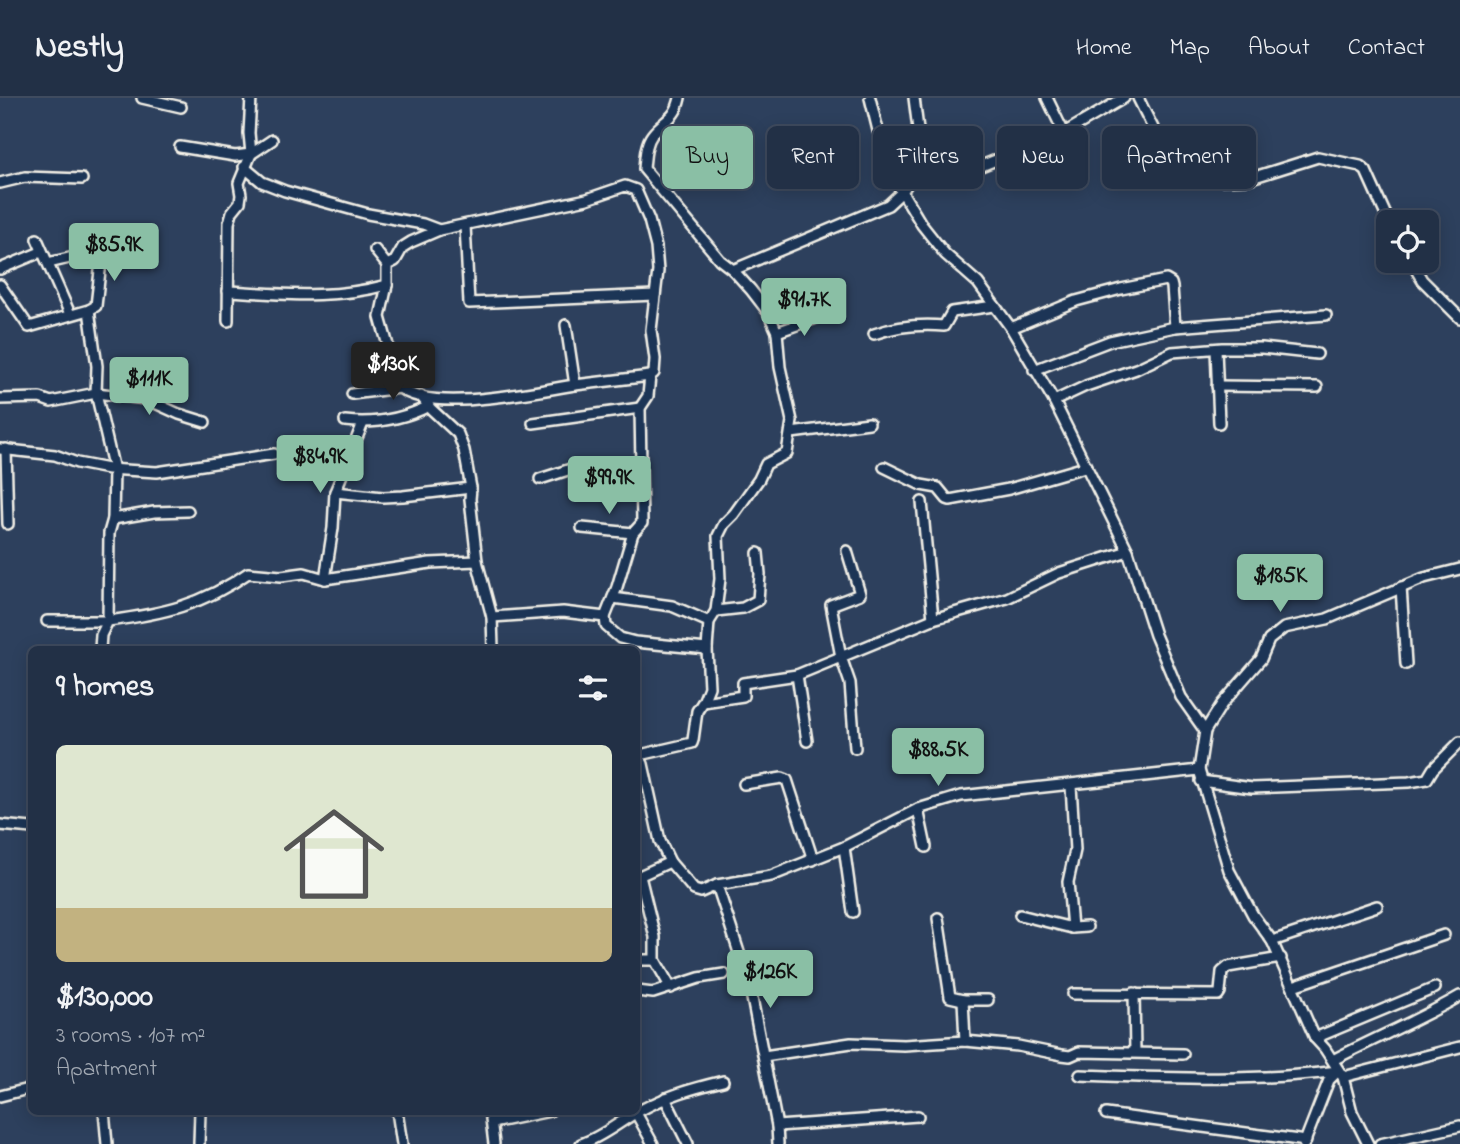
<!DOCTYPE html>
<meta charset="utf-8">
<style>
:root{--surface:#223046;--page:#2a384d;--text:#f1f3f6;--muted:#a2a9b3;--line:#3f4b5f;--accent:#8abfa5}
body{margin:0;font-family:"Indie Flower",sans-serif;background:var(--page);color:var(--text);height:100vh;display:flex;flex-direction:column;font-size:26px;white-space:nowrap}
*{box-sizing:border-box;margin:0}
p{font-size:23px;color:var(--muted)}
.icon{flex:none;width:38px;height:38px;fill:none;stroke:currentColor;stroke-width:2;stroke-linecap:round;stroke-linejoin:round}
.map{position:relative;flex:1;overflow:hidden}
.sheet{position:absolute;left:28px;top:548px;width:612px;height:469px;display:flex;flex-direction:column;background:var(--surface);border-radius:10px;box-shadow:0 4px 18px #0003,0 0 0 2px var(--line)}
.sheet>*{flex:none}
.top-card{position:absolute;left:662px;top:28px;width:665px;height:63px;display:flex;gap:14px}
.fabs{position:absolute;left:1376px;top:112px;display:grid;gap:14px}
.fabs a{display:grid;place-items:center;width:63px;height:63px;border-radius:10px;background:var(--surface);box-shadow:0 4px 18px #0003,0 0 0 2px var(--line);font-size:35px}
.price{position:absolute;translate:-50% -60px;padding:0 16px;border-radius:7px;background:var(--accent);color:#111;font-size:23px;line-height:46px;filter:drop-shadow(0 2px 4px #0008)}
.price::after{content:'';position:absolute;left:50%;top:42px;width:21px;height:16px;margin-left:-10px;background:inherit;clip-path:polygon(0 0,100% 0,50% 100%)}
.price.selected{background:#222;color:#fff}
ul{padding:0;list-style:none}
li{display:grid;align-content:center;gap:14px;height:371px;padding:0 28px}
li+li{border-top:2px solid var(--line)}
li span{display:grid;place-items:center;height:217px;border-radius:10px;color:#555}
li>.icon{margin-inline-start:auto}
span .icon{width:126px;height:126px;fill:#fffc;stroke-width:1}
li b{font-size:30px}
h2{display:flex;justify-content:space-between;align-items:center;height:84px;padding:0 28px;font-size:30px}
.pill{padding:0 24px;border-radius:10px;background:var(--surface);box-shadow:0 4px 18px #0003,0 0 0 2px var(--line);font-size:24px;line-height:63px}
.pill.selected{background:var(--accent);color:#111}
header{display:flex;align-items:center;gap:42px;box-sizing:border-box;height:98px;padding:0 35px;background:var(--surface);border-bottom:2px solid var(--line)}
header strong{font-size:33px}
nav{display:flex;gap:38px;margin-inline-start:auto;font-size:24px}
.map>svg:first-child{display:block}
</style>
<header>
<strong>Nestly</strong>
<nav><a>Home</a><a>Map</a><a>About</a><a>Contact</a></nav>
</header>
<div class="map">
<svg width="1460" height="1046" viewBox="0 0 1460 1046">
<rect width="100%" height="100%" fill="#2d405d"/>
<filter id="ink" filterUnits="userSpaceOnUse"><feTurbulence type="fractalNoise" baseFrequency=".0143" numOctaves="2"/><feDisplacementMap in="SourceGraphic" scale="14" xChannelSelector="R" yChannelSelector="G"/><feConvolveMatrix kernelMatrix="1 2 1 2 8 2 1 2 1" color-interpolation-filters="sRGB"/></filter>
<g filter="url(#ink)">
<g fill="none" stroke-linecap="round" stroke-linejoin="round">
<g stroke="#f4f1e8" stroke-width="14">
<g id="minor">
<polyline points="142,0 181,9"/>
<polyline points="870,0 887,69 922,127 945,156 978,185 1011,230 1054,303 1128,453 1155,537 1181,599 1205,633"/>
<polyline points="914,0 923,70"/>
<polyline points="1047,0 1064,35"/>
<polyline points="1138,0 1154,32 1169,76 1178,83 1248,81 1318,59 1360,68 1366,73 1389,124"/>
<polyline points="180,49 235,58 251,56 272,42"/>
<polyline points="244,69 262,84 285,93 368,116 423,126 439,132"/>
<polyline points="0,85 25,79 82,81"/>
<polyline points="465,127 469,205 655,197"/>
<polyline points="37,141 70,216"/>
<polyline points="375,152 387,167"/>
<polyline points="1411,163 1422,182 1460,220"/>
<polyline points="48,165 100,153"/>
<polyline points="0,171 41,154"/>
<polyline points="733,172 888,107 902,94 911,80 923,70 957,67 981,68 1064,35 1124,0"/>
<polyline points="0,187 29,229 89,212 96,208 101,164 100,137"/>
<path d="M 228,193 C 285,196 330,202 387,187"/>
<polyline points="228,223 229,125 232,114 240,104 241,97 239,85 251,56 249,35 251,0"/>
<polyline points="566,227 575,287"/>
<polyline points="1011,230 1076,203 1121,191 1166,182 1171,185 1172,189 1175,229"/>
<polyline points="777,234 822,218"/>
<path d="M 874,236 C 897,228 920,226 944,228 L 952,214 L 994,208"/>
<polyline points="1216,251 1219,325"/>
<polyline points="1034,272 1110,243 1175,229 1326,217"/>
<path d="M 650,278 C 625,281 600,284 575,287 C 535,293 433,316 400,290 L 380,219 L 387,187 L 387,167 L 395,163 L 403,149 L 411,144 L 439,132 L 587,101 L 625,88 L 636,92 L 649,122 L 656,149 L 658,173 L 651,232 L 655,261 L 654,275 L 650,278 L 648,298 L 640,310 L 642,425 L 633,435 L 617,489 L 605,519 L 606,528 L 620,540 L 635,544 L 707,551"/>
<polyline points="1217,288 1317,289"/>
<polyline points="352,296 400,290"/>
<polyline points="421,298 430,310 458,336 464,352 471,390 470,401 477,463 492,519 493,551"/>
<polyline points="0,301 40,300 51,304 96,295 146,301 179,316 205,324"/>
<polyline points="1054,303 1086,288 1136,271 1172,254 1222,250 1262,250 1317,256"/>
<path d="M 345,323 C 373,326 403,321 429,308"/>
<polyline points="533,325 640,310"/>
<polyline points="791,335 869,325"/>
<polyline points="0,351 55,357 77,365 108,371 157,374 274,356"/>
<polyline points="6,351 8,426"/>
<polyline points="884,369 921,387 938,390 947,401 950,402 1009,391 1085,369"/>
<polyline points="540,381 574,370 590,369 640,377"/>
<polyline points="335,394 383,399 403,398 471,390"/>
<polyline points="922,404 933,521"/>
<polyline points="113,421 154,414 188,413"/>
<polyline points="582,430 633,435"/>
<polyline points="847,453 860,496 831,507 841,559 850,585 855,650"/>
<polyline points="325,481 333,430 335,394 363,325"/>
<polyline points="1401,489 1406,566"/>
<polyline points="613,500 672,508 709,524"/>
<polyline points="716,513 743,510 758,502 760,476 758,455"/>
<polyline points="492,519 563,514 605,519"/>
<polyline points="47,523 108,523 109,435 113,421 114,372 96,295 97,268 89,212"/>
<path d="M 100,551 L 101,537 L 108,523 C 162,516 203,507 248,475 L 281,478 L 304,475 L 325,481 L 430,465 L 477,463"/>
<polyline points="797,577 807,643"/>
<polyline points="703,604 743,598 743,585 797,577 933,521 1007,500 1059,475 1128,453"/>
<polyline points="637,655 643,666 660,743 670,764 694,792 701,794 717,787 771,778 844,749 918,711 961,698 1199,672"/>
<path d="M 640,657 L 692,645 L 693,642 L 697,613 L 703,604 L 709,589 L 707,551 L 709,524 L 716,513 L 720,481 L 718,438 L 724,426 L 734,416 L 759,381 L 766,366 L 787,355 L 792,323 L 780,269 L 777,234 L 768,214 L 751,192 L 733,172 L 720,162 L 644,71 C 645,61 645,46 652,37 C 664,21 675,23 680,0"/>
<polyline points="1201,683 1252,690 1409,684 1427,681 1433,671 1460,644"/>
<polyline points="744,686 782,680 787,682 813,762"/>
<polyline points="1071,688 1075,752 1068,784 1072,830"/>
<polyline points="918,711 926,749"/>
<polyline points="0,727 32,730"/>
<polyline points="844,749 853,814"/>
<polyline points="640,778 655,839 655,862 671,890"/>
<polyline points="637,779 670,764"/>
<polyline points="717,787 749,885 777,1028 778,1046"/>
<polyline points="1020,817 1072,830 1087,829"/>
<polyline points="938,820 950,899 963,902 988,902"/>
<polyline points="1272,843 1377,808"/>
<polyline points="637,862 655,862"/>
<polyline points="749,885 798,871"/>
<polyline points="1293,888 1444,837"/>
<polyline points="637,893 653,895 699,880 724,876"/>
<polyline points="1134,895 1135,954"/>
<polyline points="1073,896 1218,897 1220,894 1222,874 1228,869 1281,860"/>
<polyline points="963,902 965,943"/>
<polyline points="1315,940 1435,890"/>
<polyline points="764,958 851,945 904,947 965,943 1018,948 1062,957 1070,958 1079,954 1183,956"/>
<path d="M 1333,962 C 1375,940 1419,922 1460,898"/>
<path d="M 1080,977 C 1166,980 1253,984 1338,973"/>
<polyline points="1343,979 1460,949"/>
<polyline points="0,998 32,990"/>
<polyline points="665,1000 688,1046"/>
<polyline points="104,1013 107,1046"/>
<polyline points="397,1013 402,1046"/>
<polyline points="490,1013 494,1046"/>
<polyline points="636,1015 653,1046"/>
<polyline points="1106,1016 1306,1043"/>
<polyline points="492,1025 550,1013"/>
<polyline points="777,1028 918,1018"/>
<polyline points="199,1046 200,1013"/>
<path d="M 581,1046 C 602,1039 619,1024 639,1013 C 669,997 690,991 723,983"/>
<polyline points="1304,1046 1329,982 1338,973"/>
<polyline points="1368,1046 1352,1014 1343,979 1325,951 1315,940 1272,843 1253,817 1229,772 1199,672 1205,633 1222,606 1261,561 1269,542 1284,530 1327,521 1424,480 1460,471"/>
<polyline points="1380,1046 1460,1028"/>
</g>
</g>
<use href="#minor" stroke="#1d3557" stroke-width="9"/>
</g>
</g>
</svg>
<div class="fabs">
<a><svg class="icon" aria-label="locate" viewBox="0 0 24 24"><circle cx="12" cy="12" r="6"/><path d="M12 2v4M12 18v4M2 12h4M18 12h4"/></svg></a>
</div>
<b class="price" style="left:114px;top:185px">$85.9K</b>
<b class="price" style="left:804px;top:240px">$91.7K</b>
<b class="price selected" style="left:393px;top:304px">$130K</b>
<b class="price" style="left:149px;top:319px">$111K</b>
<b class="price" style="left:320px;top:397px">$84.9K</b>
<b class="price" style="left:609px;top:418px">$99.9K</b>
<b class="price" style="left:1280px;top:516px">$185K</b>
<b class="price" style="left:938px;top:690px">$88.5K</b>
<b class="price" style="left:770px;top:912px">$126K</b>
<div class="top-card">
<a class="pill selected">Buy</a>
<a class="pill">Rent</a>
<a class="pill">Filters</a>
<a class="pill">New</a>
<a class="pill">Apartment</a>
</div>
<section class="sheet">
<h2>9 homes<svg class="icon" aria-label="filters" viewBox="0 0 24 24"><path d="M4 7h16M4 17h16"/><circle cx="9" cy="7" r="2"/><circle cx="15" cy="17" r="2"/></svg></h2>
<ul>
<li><span style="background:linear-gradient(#dfe7d0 75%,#c2b280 0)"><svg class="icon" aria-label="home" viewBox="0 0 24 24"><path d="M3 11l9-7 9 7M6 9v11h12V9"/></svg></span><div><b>$130,000</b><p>3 rooms · 107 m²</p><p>Apartment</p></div></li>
</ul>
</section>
</div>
